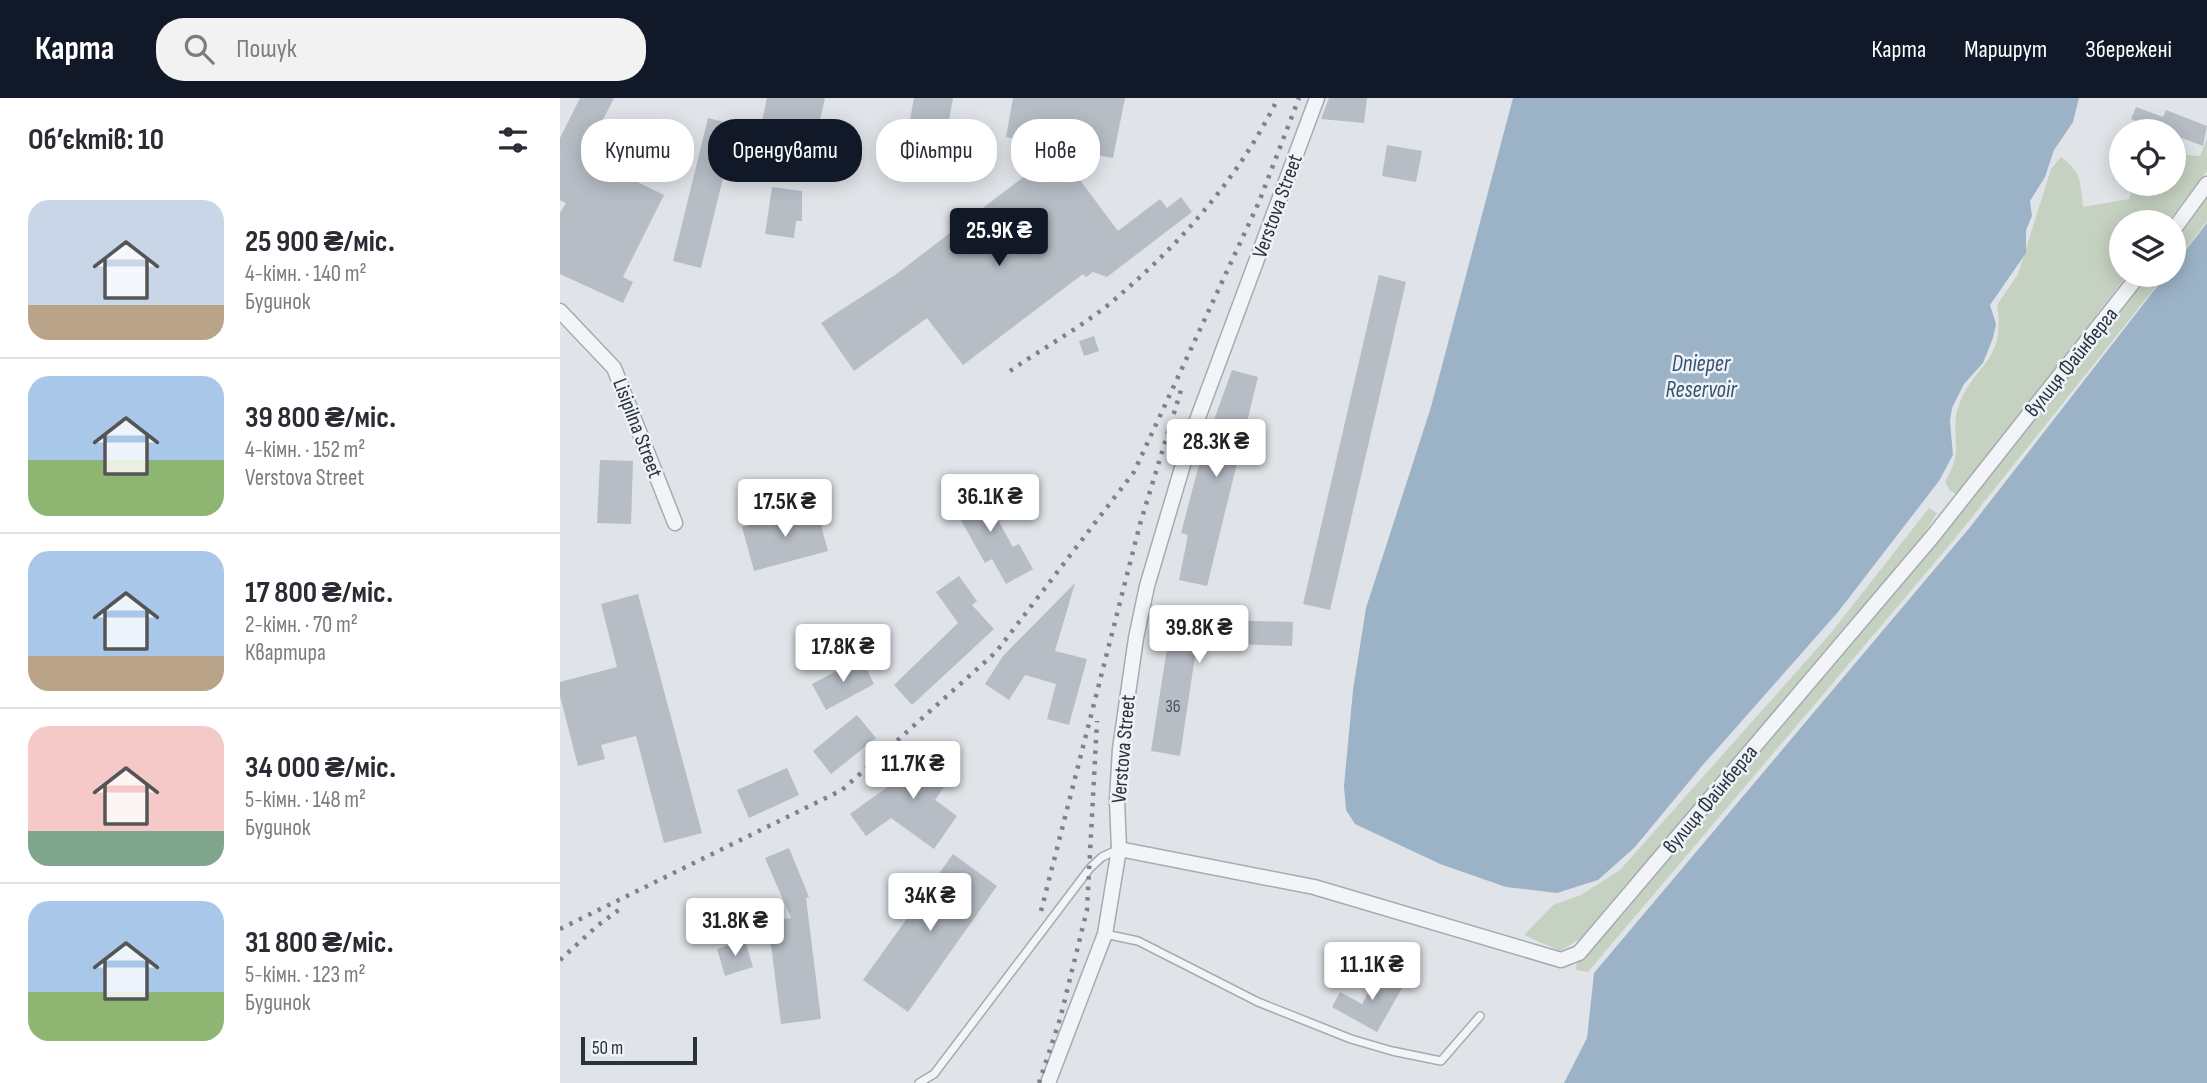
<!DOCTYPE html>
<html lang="uk">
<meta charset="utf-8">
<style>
:root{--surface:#fff;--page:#f2f2f3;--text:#2b2b33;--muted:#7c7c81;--line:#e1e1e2;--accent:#111827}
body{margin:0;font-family:"Sofia Sans Condensed",sans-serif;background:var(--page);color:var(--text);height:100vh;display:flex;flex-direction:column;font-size:26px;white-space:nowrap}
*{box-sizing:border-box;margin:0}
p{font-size:23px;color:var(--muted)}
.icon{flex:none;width:38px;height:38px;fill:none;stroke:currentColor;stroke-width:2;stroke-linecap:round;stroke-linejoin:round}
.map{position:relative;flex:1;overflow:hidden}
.details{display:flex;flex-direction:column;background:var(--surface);width:560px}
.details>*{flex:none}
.hud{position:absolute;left:21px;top:21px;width:665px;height:63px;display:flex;gap:14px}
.controls{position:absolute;left:1549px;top:21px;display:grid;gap:14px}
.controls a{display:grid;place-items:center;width:77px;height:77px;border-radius:50%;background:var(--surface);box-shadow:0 4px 18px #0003;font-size:35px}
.scale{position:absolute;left:21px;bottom:18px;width:116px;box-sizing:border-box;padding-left:7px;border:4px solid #29323f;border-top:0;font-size:19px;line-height:24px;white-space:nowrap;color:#29323f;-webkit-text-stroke:5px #eff2f6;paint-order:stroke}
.price{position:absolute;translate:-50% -60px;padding:0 16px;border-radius:7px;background:#fff;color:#222;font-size:23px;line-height:46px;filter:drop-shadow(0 2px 4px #0008)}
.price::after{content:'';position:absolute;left:50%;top:42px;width:21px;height:16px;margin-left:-10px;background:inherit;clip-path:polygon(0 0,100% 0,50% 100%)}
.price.on{background:var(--accent);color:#fff}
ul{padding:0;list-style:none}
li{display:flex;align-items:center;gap:21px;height:175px;padding:0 28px}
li+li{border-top:2px solid var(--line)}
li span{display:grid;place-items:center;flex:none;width:196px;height:140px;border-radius:21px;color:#555}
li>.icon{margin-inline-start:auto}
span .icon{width:84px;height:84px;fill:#fffc;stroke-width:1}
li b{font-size:30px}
h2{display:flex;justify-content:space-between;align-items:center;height:84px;padding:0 28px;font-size:30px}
.chip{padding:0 24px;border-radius:28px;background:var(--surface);box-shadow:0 4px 18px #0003;font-size:24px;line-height:63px}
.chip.on{background:var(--accent);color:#fff}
header{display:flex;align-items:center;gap:42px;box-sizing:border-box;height:98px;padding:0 35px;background:var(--accent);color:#fff}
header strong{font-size:33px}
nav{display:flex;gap:38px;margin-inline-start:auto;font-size:24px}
.search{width:490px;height:63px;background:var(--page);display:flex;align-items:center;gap:18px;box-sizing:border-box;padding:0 24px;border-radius:28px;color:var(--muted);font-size:26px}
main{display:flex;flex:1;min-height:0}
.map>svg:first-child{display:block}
</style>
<header>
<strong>Карта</strong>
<div class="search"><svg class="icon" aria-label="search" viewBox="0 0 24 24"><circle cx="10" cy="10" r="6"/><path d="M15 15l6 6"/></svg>Пошук</div>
<nav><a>Карта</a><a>Маршрут</a><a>Збережені</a></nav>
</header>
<main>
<section class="details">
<h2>Об’єктів: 10<svg class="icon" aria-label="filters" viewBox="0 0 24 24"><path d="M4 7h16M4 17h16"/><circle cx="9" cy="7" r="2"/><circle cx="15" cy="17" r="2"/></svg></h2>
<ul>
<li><span style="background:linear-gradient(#c9d6e8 75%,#b9a48a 0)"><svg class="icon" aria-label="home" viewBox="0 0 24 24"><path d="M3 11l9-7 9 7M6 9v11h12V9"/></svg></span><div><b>25 900 ₴/міс.</b><p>4-кімн. · 140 m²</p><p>Будинок</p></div></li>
<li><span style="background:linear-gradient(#a9c7e8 60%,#8fb573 0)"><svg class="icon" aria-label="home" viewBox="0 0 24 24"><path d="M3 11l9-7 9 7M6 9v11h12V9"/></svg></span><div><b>39 800 ₴/міс.</b><p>4-кімн. · 152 m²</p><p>Verstova Street</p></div></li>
<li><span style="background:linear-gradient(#a9c7e8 75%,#b9a48a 0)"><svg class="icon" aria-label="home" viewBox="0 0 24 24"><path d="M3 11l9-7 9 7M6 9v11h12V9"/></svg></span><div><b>17 800 ₴/міс.</b><p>2-кімн. · 70 m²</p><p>Квартира</p></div></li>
<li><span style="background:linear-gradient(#f6c9c9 75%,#7fa58c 0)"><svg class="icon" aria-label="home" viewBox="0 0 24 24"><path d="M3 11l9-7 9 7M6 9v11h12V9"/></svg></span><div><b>34 000 ₴/міс.</b><p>5-кімн. · 148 m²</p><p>Будинок</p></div></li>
<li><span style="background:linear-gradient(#a9c7e8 65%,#8fb573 0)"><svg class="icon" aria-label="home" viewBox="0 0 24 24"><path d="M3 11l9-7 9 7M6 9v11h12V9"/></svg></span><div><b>31 800 ₴/міс.</b><p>5-кімн. · 123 m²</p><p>Будинок</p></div></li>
</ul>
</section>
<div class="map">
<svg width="1647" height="985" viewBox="0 0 1647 985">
<rect width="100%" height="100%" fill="#e0e4e8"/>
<g fill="#c6d2c1">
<path d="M 1647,40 L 1647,73 L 1608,124 L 1561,124 L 1561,177 L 1567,177 L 1407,386 L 1397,396 L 1390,393 L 1385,384 C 1388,378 1392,371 1394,364 C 1399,347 1392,327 1398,310 C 1411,267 1447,266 1437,207 L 1458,176 L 1491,71 L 1501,59 C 1522,75 1520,83 1523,109 L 1569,101 L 1575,86 L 1614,86 L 1614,56 L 1640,58 Z"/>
<polygon points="1647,97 1647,123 1614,166 1614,141"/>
<polygon points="1587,177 1605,177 1393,443 1028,874 1016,872 1017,863"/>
<polygon points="1369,410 1377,415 1364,436 1305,509 1020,841 1000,853 964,837 993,807 1021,797 1060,772 1270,536"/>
</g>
<g fill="#9cb3c7">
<polygon points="953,0 1519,0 1513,24 1494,52 1485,79 1470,103 1472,118 1466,132 1466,155 1430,207 1436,226 1433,240 1423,265 1404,286 1392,310 1390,323 1393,357 1379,383 1278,514 1142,668 1075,749 1038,782 997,795 946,789 880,766 795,726 786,712 784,688 793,592 806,510 871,309"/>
<polygon points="1647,125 1647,985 1004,985 1027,940 1034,875 1411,428 1606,177 1614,177 1614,167"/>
</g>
<g fill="#b7bdc5">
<polygon points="20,0 54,0 26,55 59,71 57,74 104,97 63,179 73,184 63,205 0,176 0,115 6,105 0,102 0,40"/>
<polygon points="207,0 265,0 251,62 196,50"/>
<polygon points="354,0 393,0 386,39 348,33"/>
<polygon points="453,0 565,0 553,60 446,39"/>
<polygon points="769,0 807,0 804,25 761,21"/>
<polygon points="1576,9 1603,19 1606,12 1647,28 1643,48 1614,37 1614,33 1603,33 1571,21"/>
<polygon points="148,20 176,27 141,170 113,163"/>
<polygon points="827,47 862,53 856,84 822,78"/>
<polygon points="508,66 558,133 600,101 607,110 621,99 632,114 547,179 533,174 526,179 523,176 403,267 367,220 294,273 261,225 335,177 478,68 488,81"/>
<polygon points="212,89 242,93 242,123 236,123 234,140 205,136"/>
<polygon points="819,177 846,184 770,512 743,506"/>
<polygon points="534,238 539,253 524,258 519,243"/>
<polygon points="672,272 698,279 647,488 619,482 628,437 621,435 642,355"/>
<polygon points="40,362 73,363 71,426 37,425"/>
<polygon points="417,385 453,449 459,446 473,471 446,486 432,461 425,465 389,401"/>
<polygon points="256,409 268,453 194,473 182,429"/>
<polygon points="399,478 417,503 412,507 434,531 352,607 334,587 398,525 376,494"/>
<polygon points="515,485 495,553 527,561 509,627 487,621 496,586 465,577 449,602 425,586 443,558"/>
<polygon points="78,496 142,735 104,745 76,638 41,647 45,661 18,668 0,598 0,584 57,569 41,506"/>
<polygon points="596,520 733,524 732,548 637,545 620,658 591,653 608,544 595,544"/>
<polygon points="301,560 314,586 266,612 252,586"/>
<polygon points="297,617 316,640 271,676 253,653"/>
<polygon points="364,648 396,671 375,702 397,718 374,751 331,720 306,738 290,716 344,677"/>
<polygon points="227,670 239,697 189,720 177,692"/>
<polygon points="229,750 249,799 246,800 261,921 221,926 208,823 231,820 205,760"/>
<polygon points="393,756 437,788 348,914 303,882"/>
<polygon points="185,842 193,869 165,878 157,851"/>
<polygon points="821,871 845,885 817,934 772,909 780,894 802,906"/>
</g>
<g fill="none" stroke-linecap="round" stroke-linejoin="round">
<g stroke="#a5abb2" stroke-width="10">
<g id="lane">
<polyline points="545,836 578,843 698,904 791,941 832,953 881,963 920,918"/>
<polyline points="359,985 374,976 530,770 542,759 559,751"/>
</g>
</g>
<g stroke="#a5abb2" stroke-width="17">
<g id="street">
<polyline points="1614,131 1647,86"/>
<polyline points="0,213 54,270 115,425"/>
<polyline points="559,751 754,789 1001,862 1019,855 1373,438 1579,177"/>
<polyline points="488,985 545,836 559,751 557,702 560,651 576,540 587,488 633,333 757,0"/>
</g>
</g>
<use href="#lane" stroke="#f3f4f7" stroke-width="7"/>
<use href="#street" stroke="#f3f4f7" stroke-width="14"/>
<g stroke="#7a8491" stroke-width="4.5" stroke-dasharray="3.5 7" stroke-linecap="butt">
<path d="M 450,273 C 486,248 529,225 561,196 C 625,141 681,76 718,0"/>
<polyline points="481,813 580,426 622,289"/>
<polyline points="0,831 282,692 436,554 574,374 699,104 739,0"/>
<polyline points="0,862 37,828 64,808"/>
<polyline points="479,985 500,921 527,812 537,623"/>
</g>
</g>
<g text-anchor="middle" stroke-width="5" stroke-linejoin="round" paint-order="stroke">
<g font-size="18" fill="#4c5560">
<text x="613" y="614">36</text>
</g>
<g font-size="21" fill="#29323f" stroke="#eff2f6">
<text transform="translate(717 108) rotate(-70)" y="7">Verstova Street</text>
<text transform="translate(1511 264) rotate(-51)" y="7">вулиця Файнберга</text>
<text transform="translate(78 330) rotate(69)" y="7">Lisipilna Street</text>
<text transform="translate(563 651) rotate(-85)" y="7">Verstova Street</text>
<text transform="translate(1150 701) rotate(-50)" y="7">вулиця Файнберга</text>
</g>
<g font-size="23" font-style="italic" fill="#355371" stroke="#eff2f6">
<text x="1141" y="273">Dnieper<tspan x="1141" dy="26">Reservoir</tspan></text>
</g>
</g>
</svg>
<div class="controls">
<a><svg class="icon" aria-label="locate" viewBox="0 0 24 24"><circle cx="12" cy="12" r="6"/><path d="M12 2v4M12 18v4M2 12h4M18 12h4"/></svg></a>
<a><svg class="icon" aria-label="layers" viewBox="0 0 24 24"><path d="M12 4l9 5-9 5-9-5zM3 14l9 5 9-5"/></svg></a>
</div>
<div class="scale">50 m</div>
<b class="price on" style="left:439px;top:170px">25.9K ₴</b>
<b class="price" style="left:656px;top:381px">28.3K ₴</b>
<b class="price" style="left:430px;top:436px">36.1K ₴</b>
<b class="price" style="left:225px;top:441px">17.5K ₴</b>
<b class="price" style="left:639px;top:567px">39.8K ₴</b>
<b class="price" style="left:283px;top:586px">17.8K ₴</b>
<b class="price" style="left:353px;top:703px">11.7K ₴</b>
<b class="price" style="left:370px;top:835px">34K ₴</b>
<b class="price" style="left:175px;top:860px">31.8K ₴</b>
<b class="price" style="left:812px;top:904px">11.1K ₴</b>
<div class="hud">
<a class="chip">Купити</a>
<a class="chip on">Орендувати</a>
<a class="chip">Фільтри</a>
<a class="chip">Нове</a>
</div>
</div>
</main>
